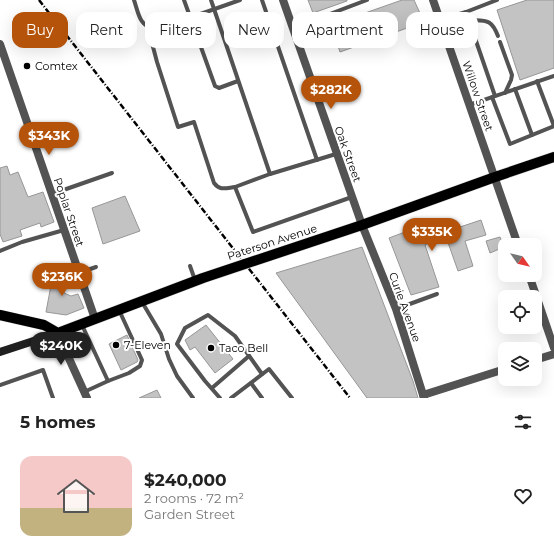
<!DOCTYPE html>
<meta charset="utf-8">
<style>
:root{--surface:#fff;--page:#f2f2f2;--text:#222;--muted:#767676;--line:#e0e0e0;--accent:#b45309}
body{margin:0;font-family:Montserrat,sans-serif;background:var(--page);color:var(--text);height:100vh;display:flex;flex-direction:column;font-size:15px;white-space:nowrap}
*{box-sizing:border-box;margin:0}
p{font-size:13px;color:var(--muted)}
.icon{flex:none;width:22px;height:22px;fill:none;stroke:currentColor;stroke-width:2;stroke-linecap:round;stroke-linejoin:round}
.map{position:relative;height:398px;overflow:hidden}
.panel{display:flex;flex-direction:column;background:var(--surface);flex:1}
.panel>*{flex:none}
.hud{position:absolute;left:12px;top:12px;width:530px;height:36px;display:flex;gap:8px}
.needle{width:26px;rotate:124deg}
.controls{position:absolute;left:498px;top:238px;display:grid;gap:8px}
.controls a{display:grid;place-items:center;width:44px;height:44px;border-radius:8px;background:var(--surface);box-shadow:0 4px 16px #0002;font-size:20px}
.price{position:absolute;translate:-50% -34px;padding:0 9px;border-radius:14px;background:var(--accent);color:#fff;font-size:13px;line-height:26px;filter:drop-shadow(0 1px 2px #0008)}
.price::after{content:'';position:absolute;left:50%;top:24px;width:12px;height:9px;margin-left:-6px;background:inherit;clip-path:polygon(0 0,100% 0,50% 100%)}
.price.on{background:#222;color:#fff}
ul{padding:0;list-style:none}
li{display:flex;align-items:center;gap:12px;height:100px;padding:0 20px}
li+li{border-top:1px solid var(--line)}
li span{display:grid;place-items:center;flex:none;width:112px;height:80px;border-radius:12px;color:#555}
li>.icon{margin-inline-start:auto}
span .icon{width:48px;height:48px;fill:#fffc;stroke-width:1}
li b{font-size:17px}
h2{display:flex;justify-content:space-between;align-items:center;height:48px;padding:0 20px;font-size:17px}
.pill{padding:0 14px;border-radius:12px;background:var(--surface);box-shadow:0 4px 16px #0002;font-size:14px;line-height:36px}
.pill.on{background:var(--accent);color:#fff}
.map>svg:first-child{display:block}
</style>
<div class="map">
<svg width="554" height="398" viewBox="0 0 554 398">
<rect width="100%" height="100%" fill="#fff"/>
<g fill="#c3c3c3" stroke="#979797">
<polygon points="308,0 347,0 347,1 313,13"/>
<polygon points="402,0 414,0 424,22 340,52 331,25"/>
<polygon points="527,0 554,0 554,68 520,80 497,10"/>
<polygon points="7,166 10,175 18,172 28,197 43,192 54,222 41,227 40,223 20,230 22,236 3,242 0,234 0,168"/>
<polygon points="125,196 140,231 103,244 92,208"/>
<polygon points="481,220 486,235 465,241 473,266 458,271 445,234 425,245 439,287 411,295 389,238 434,221 438,231 459,224 460,227"/>
<polygon points="500,237 504,247 490,253 486,241"/>
<polygon points="362,247 413,381 418,398 367,398 276,273"/>
<polygon points="54,269 66,272 64,293 71,296 78,294 84,308 66,315 46,312"/>
<polygon points="206,325 233,359 215,373 195,347 190,350 185,340"/>
<polygon points="127,335 138,360 137,362 121,370 109,344"/>
<polygon points="157,390 161,398 139,398"/>
</g>
<g fill="none" stroke-linecap="round" stroke-linejoin="round">
<g stroke="#dbdbdb" stroke-width="11">
<polyline id="primary" points="0,315 44,325 58,333 203,278 362,225 495,177 554,157"/>
</g>
<g stroke="#535353" stroke-width="4">
<path d="M 134,0 C 139,15 139,25 155,30 L 240,0"/>
<polyline points="184,0 215,86 219,88 238,81"/>
<polyline points="211,0 270,174 336,154"/>
<polyline points="262,0 317,160"/>
<polyline points="466,12 497,0"/>
<polyline points="440,20 466,12 495,96"/>
<path d="M 468,20 C 486,21 491,18 498,36"/>
<path d="M 148,28 L 157,62 L 178,127 L 194,122 L 214,183 C 220,191 226,188 235,187 L 253,232 L 352,197"/>
<polyline points="293,28 367,0"/>
<polyline points="500,42 512,75 511,80 505,93"/>
<polyline points="515,89 532,135"/>
<polyline points="492,97 510,144 554,126 537,81"/>
<polyline points="469,105 554,76"/>
<polyline points="235,187 270,174"/>
<polyline points="52,194 112,173"/>
<polyline points="0,251 22,242 64,230"/>
<polyline points="190,266 195,280"/>
<polyline points="79,273 96,267"/>
<polyline points="142,302 161,334 169,359 177,376 193,398"/>
<polyline points="396,309 437,294"/>
<polyline points="82,325 108,381"/>
<polyline points="251,383 262,398"/>
<polyline points="0,385 43,370 53,398"/>
<polyline points="212,388 249,356"/>
<polyline points="84,392 108,381 129,373 140,366 142,360 119,310"/>
<polyline points="220,398 205,381 177,344 185,328 208,315 235,336 262,374"/>
<polyline points="231,398 269,369 292,398"/>
</g>
<g stroke="#535353" stroke-width="8">
<polyline points="283,0 362,225 396,309 424,398"/>
<polyline points="433,0 518,245"/>
<polyline points="0,44 95,319"/>
<polyline points="529,275 554,348"/>
<polyline points="58,333 61,341 87,398"/>
<polyline points="535,360 554,354"/>
<polyline points="423,395 505,369"/>
</g>
<polyline stroke="#202020" stroke-width="8" points="0,352 58,333"/>
<use href="#primary" stroke="#000" stroke-width="10"/>
<polyline stroke="#000" stroke-width="2.5" stroke-dasharray="6 2 1 2" stroke-linecap="butt" points="39,0 350,398"/>
</g>
<g fill="#000" stroke="#fff" stroke-width="1.5">
<circle cx="27" cy="66" r="4"/>
<circle cx="116" cy="345" r="4"/>
<circle cx="211" cy="348" r="4"/>
</g>
<g text-anchor="middle" stroke-width="4" stroke-linejoin="round" paint-order="stroke">
<g font-size="11" fill="#000" stroke="#fff" text-anchor="start">
<text x="35" y="70">Comtex</text>
<text x="124" y="349">7-Eleven</text>
<text x="219" y="352">Taco Bell</text>
</g>
<g font-size="11" fill="#000" stroke="#fff">
<text transform="translate(478 96) rotate(71)" y="4">Willow Street</text>
<text transform="translate(348 154) rotate(70)" y="4">Oak Street</text>
<text transform="translate(69 212) rotate(71)" y="4">Poplar Street</text>
<text transform="translate(272 242) rotate(-18)" y="4">Paterson Avenue</text>
<text transform="translate(405 307) rotate(70)" y="4">Curie Avenue</text>
</g>
</g>
</svg>
<div class="controls">
<a><svg class="needle" viewBox="-14 -14 28 28"><path d="M0-13l5 13h-10z" fill="#e53935"/><path d="M0 13l5-13h-10z" fill="#767676"/></svg></a>
<a><svg class="icon" aria-label="locate" viewBox="0 0 24 24"><circle cx="12" cy="12" r="6"/><path d="M12 2v4M12 18v4M2 12h4M18 12h4"/></svg></a>
<a><svg class="icon" aria-label="layers" viewBox="0 0 24 24"><path d="M12 4l9 5-9 5-9-5zM3 14l9 5 9-5"/></svg></a>
</div>
<b class="price" style="left:331px;top:110px">$282K</b>
<b class="price" style="left:49px;top:156px">$343K</b>
<b class="price" style="left:432px;top:252px">$335K</b>
<b class="price" style="left:62px;top:297px">$236K</b>
<b class="price on" style="left:61px;top:366px">$240K</b>
<div class="hud">
<a class="pill on">Buy</a>
<a class="pill">Rent</a>
<a class="pill">Filters</a>
<a class="pill">New</a>
<a class="pill">Apartment</a>
<a class="pill">House</a>
</div>
</div>
<section class="panel">
<h2>5 homes<svg class="icon" aria-label="filters" viewBox="0 0 24 24"><path d="M4 7h16M4 17h16"/><circle cx="9" cy="7" r="2"/><circle cx="15" cy="17" r="2"/></svg></h2>
<ul>
<li><span style="background:linear-gradient(#f6c9c9 65%,#c2b280 0)"><svg class="icon" aria-label="home" viewBox="0 0 24 24"><path d="M3 11l9-7 9 7M6 9v11h12V9"/></svg></span><div><b>$240,000</b><p>2 rooms · 72 m²</p><p>Garden Street</p></div><svg class="icon" aria-label="heart" viewBox="0 0 24 24"><path d="M12 20l-8-8c-3-5 5-10 8-4 3-6 11-1 8 4z"/></svg></li>
</ul>
</section>
